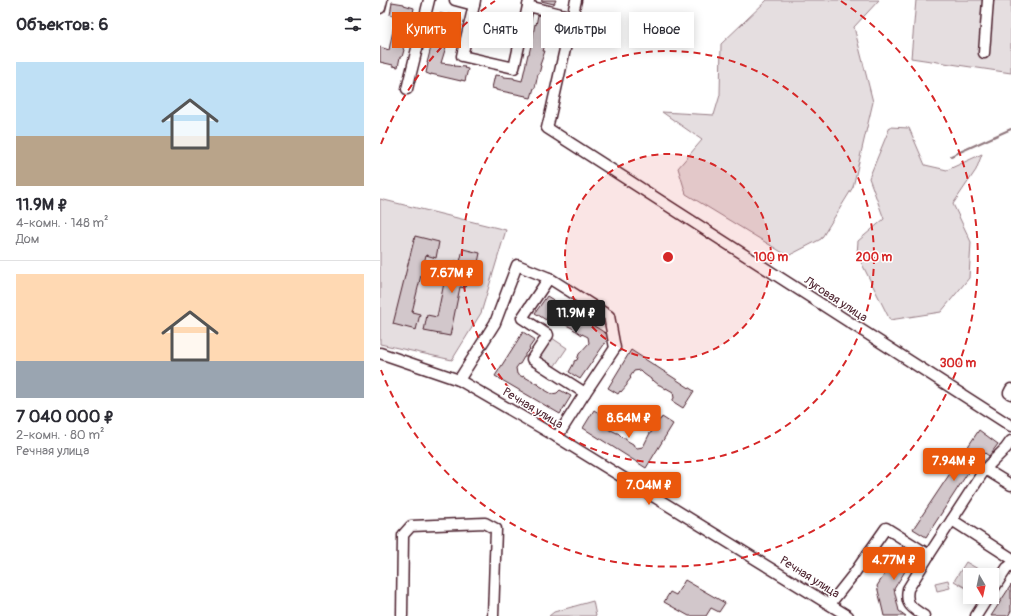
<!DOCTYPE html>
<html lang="ru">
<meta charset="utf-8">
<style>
:root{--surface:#fff;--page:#f2f2f3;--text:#2b2b33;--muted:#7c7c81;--line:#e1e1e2;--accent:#ea580c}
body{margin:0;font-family:Pangolin,sans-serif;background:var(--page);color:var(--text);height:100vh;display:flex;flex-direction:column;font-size:15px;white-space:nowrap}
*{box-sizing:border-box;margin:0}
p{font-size:13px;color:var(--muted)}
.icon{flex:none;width:22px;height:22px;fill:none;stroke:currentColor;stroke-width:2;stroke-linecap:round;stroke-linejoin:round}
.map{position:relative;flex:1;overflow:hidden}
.panel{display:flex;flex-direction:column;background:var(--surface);width:380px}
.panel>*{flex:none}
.banner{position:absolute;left:12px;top:12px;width:380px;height:36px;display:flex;gap:8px}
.needle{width:26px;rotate:171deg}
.buttons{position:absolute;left:583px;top:568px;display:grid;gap:8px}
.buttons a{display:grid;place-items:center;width:36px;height:36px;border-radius:0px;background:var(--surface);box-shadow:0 2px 10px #0003;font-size:20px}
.price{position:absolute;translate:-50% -34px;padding:0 9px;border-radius:4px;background:var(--accent);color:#fff;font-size:13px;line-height:26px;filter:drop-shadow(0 1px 2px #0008)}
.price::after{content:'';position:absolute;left:50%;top:24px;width:12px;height:9px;margin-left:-6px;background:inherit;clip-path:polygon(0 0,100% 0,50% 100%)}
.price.selected{background:#222;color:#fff}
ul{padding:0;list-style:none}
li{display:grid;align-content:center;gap:8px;height:212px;padding:0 16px}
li+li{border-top:1px solid var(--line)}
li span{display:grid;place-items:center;height:124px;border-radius:0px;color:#555}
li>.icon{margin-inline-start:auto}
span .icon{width:72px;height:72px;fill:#fffc;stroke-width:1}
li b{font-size:17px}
h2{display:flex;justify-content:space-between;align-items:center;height:48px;padding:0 16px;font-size:17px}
.chip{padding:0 14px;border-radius:0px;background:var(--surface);box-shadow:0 2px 10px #0003;font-size:14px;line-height:36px}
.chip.selected{background:var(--accent);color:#fff}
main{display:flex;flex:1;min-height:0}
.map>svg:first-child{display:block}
</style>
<main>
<section class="panel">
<h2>Объектов: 6<svg class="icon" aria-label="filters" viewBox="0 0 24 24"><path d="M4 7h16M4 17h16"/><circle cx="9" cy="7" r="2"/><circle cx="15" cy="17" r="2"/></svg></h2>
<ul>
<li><span style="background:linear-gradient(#bfe0f5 60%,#b9a48a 0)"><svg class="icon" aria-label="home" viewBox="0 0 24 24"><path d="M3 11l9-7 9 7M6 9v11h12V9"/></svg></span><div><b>11.9M ₽</b><p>4-комн. · 148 m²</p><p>Дом</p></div></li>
<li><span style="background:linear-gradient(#ffd9b3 70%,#9aa5b1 0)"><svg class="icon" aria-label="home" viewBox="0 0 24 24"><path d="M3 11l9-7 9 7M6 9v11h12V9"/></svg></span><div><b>7 040 000 ₽</b><p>2-комн. · 80 m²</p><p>Речная улица</p></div></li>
</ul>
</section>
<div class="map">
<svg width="631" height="616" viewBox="0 0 631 616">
<rect width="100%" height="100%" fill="#fff"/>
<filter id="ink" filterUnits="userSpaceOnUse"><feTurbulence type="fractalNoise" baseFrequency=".025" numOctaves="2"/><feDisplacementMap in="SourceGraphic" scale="8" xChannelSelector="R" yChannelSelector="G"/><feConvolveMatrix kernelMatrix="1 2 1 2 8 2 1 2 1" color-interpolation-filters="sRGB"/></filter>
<g filter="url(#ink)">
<g fill="#e5dee0" stroke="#987e86">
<polygon points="387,0 499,0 474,27 493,102 473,187 441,239 408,256 306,194 298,168 322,140 282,112 334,115 340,95 341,44"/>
<polygon points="536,0 631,0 631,73 531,58"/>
<polygon points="510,127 529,128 545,165 567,170 602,154 596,170 573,204 591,242 589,278 561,312 510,320 477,254 478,241 504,219 489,178"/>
<polygon points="0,199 126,230 101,313 72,360 0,344"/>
<polygon points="172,338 187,348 174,367 159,357"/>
<polygon points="586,562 598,569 594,575 590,575 590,581 586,588 574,581"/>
<polygon points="568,580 570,588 557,591 555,583"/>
<polygon points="213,601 216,616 169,616 174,612"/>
</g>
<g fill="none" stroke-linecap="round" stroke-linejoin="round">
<polyline stroke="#91787e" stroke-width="2" points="571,156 631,129"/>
</g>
<g fill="#d2c7cb" stroke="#4a1f2b">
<polygon points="162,0 176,0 174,4 161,1"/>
<polygon points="12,2 24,4 24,5 34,8 33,13 32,12 28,28 29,28 26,38 27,38 23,49 24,50 22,57 20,57 18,67 13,66 13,65 0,62 0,47 9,50 14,25 15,25 17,16 10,15"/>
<polygon points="59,13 69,16 69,14 77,16 77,17 81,18 78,30 70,29 68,37 69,37 61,63 70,64 75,65 74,66 85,67 84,68 88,69 85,81 81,80 81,81 51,74 51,75 46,73 48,63 47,63 58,19 57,18"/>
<polygon points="158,15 171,18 170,21 172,22 170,30 169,30 167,36 168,36 163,51 165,51 160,65 161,66 159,74 158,74 155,88 154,88 151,98 146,97 146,96 116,90 116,89 112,88 115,75 124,76 124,77 134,78 134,79 142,81 148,54 149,54 153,36 153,35 155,24 156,25"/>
<polygon points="35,236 59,242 56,258 46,255 32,312 40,314 36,330 13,324"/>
<polygon points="83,249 100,253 96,272 89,271 85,288 80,287 70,336 44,331 47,315 57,317 65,278 71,279 75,261 80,262"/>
<polygon points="167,296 230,336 200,379 189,372 194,363 194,361 197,360 199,354 209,343 208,337 202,334 202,335 195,330 194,330 192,328 186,325 186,324 180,321 181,319 174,315 168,316 166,320 155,313"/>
<polygon points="143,332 154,339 153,341 154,341 149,348 150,349 145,354 145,357 144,357 140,364 139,364 136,368 137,374 143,377 143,376 150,380 152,380 153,382 157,384 158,384 160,386 165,389 165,390 172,394 177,393 180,390 191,396 180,414 115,376"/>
<polygon points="251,350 314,391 303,408 292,401 294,398 293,392 286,388 286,389 280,385 279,385 274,381 271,380 271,379 264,374 260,370 254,371 250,377 251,378 247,383 247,385 241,392 240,391 238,394 228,388"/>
<polygon points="214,410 225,417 223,421 224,426 231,431 231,430 237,433 238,433 243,438 246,438 246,440 253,444 254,446 257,448 263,447 270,433 272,432 274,428 274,427 276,425 280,419 281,419 282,417 293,424 266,468 203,428"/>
<polygon points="599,430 618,444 609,456 602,451 546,537 533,529"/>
<polygon points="524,544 537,552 514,589 519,611 526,616 504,616 497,586"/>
<polygon points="305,580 345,603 339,612 331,608 326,616 309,616 284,602 290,592 296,595"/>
<polygon points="631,585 631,611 628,616 611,616"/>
</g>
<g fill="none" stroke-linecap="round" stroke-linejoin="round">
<g stroke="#4a1f2b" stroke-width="13">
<g id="minor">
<polyline points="75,0 94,5 95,0"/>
<polyline points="149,0 148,6 193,17"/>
<polyline points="196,0 170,116 167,128 631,426"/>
<polyline points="94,5 82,56 134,68 148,6"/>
<polyline points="0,8 2,0"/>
<polyline points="604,53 608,0"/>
<polyline points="27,89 49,0"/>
<polyline points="169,278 142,318 168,335 152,359 205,393"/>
<polyline points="0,353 79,380 177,437 468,616"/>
<polyline points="79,380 115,323 137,265 169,278 229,316 235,348 205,393 177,437"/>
<polyline points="631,389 629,393 631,394"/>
<polyline points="605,469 631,485"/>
<polyline points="572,520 631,558"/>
<polyline points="612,591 627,568 631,565"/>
<polyline points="450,604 473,575 506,528 549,555"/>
<polyline points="22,616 23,535 31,526 105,523 116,529 113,616"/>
<path d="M 544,616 C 532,608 525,605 528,589 L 549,555 L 605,469 L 626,448 L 631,441"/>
<polyline points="596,616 608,597"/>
</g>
</g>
<use href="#minor" stroke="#fff" stroke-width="10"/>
</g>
</g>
<circle cx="288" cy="257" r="103" fill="#d62828" fill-opacity=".12"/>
<g fill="none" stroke="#d62828" stroke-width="2" stroke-dasharray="7 5">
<circle cx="288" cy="257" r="103"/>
<circle cx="288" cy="257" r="206"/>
<path d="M1 144A309 309 0 0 1 115 1M461 1A309 309 0 1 1 1 370"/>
</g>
<g text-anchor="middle" stroke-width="3" stroke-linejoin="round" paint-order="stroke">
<g font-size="12" fill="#4a1f2b" stroke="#fff">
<text transform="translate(456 299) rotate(33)" y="4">Луговая улица</text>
<text transform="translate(153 408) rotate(31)" y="4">Речная улица</text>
<text transform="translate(430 577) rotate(32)" y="4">Речная улица</text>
</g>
</g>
<circle cx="288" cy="257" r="6" fill="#d62828" stroke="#fff" stroke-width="2"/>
<g font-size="12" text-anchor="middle" font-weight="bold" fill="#d62828" stroke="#fff" stroke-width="3" stroke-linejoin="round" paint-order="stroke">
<text x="391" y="261">100 m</text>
<text x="494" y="261">200 m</text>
<text x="578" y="367">300 m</text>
</g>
</svg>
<div class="buttons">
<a><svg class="needle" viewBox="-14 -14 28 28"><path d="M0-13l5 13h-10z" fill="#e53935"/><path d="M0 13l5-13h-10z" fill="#7c7c81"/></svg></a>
</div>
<b class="price" style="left:72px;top:294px">7.67M ₽</b>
<b class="price selected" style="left:196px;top:334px">11.9M ₽</b>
<b class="price" style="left:249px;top:439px">8.64M ₽</b>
<b class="price" style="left:574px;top:482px">7.94M ₽</b>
<b class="price" style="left:269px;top:506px">7.04M ₽</b>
<b class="price" style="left:514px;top:581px">4.77M ₽</b>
<div class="banner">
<a class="chip selected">Купить</a>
<a class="chip">Снять</a>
<a class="chip">Фильтры</a>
<a class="chip">Новое</a>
</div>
</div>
</main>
